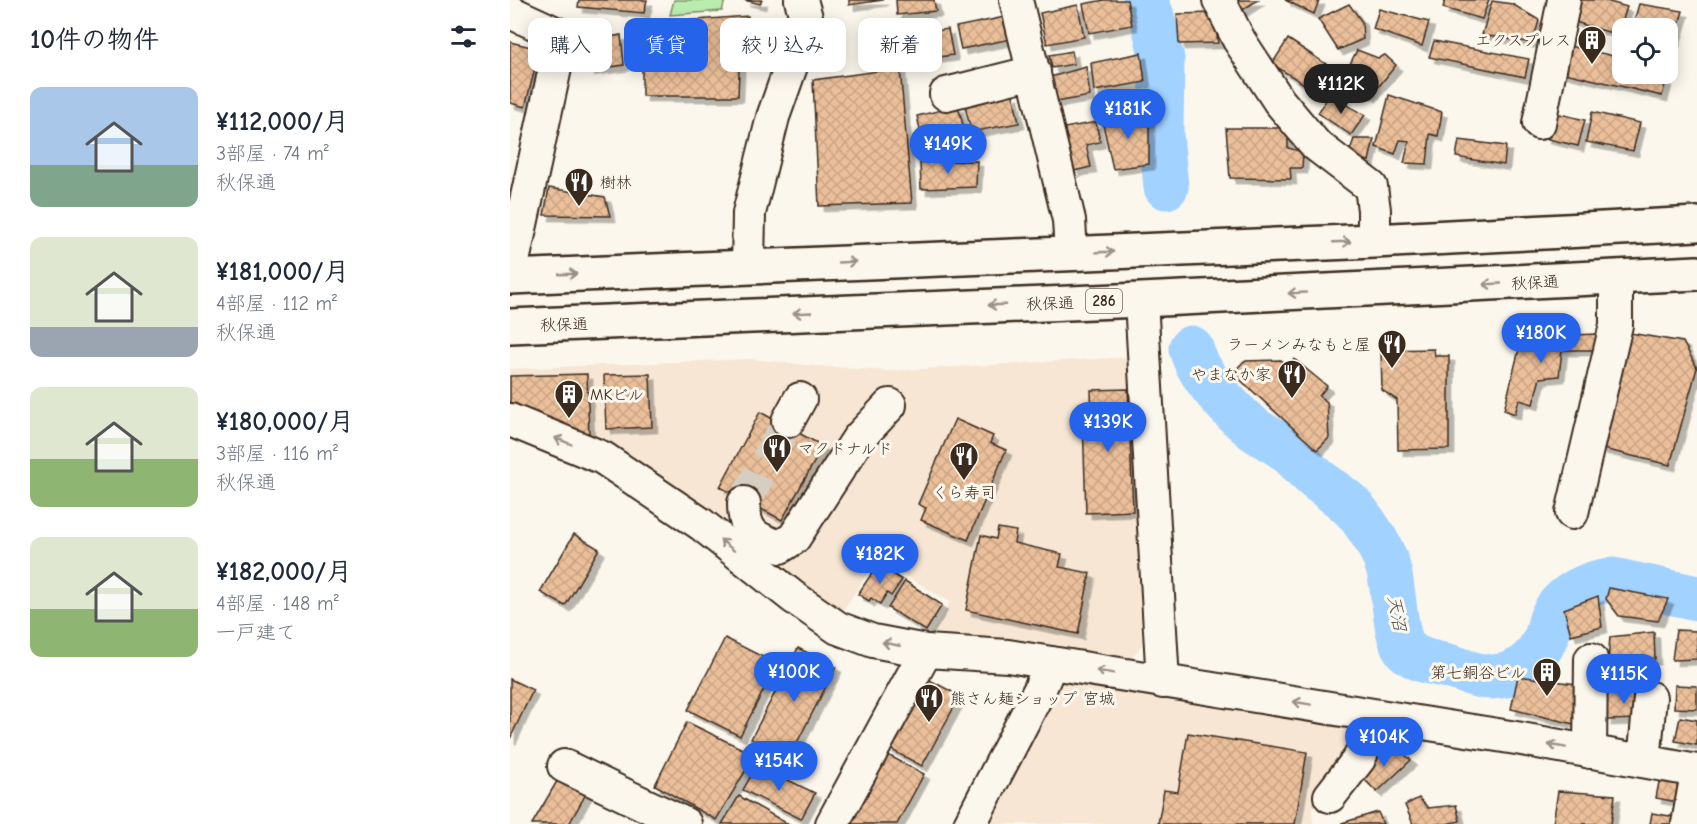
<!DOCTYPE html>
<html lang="ja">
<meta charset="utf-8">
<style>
:root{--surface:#fff;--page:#f6f6f7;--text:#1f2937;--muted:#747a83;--accent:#2563eb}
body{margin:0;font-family:"Comic Neue","Klee One",sans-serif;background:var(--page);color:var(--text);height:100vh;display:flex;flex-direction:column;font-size:22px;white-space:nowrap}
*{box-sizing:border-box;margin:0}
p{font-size:20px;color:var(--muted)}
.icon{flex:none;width:33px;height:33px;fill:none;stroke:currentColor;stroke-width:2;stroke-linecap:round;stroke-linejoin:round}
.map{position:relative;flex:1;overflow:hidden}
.side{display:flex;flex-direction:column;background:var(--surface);width:510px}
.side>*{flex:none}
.banner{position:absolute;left:18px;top:18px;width:570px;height:54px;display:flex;gap:12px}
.controls{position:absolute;left:1102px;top:18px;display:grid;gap:12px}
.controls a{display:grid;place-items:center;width:66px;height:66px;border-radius:12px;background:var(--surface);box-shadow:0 3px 15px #0003;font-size:30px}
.price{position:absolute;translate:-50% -51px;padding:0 14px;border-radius:21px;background:var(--accent);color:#fff;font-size:20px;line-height:39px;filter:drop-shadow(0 2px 3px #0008)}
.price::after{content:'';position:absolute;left:50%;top:36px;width:18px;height:14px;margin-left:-9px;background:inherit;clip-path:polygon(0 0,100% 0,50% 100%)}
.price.current{background:#222;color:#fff}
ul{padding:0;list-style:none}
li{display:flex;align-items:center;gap:18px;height:150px;padding:0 30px}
li span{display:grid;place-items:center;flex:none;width:168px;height:120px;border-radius:12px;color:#555}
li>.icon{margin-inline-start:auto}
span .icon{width:72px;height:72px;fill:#fffc;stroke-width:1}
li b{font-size:26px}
h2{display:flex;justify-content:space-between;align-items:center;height:72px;padding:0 30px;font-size:26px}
.pill{padding:0 21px;border-radius:12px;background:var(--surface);box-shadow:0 3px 15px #0003;font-size:21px;line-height:54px}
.pill.current{background:var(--accent);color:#fff}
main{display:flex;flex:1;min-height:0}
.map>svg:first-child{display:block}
</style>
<main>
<section class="side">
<h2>10件の物件<svg class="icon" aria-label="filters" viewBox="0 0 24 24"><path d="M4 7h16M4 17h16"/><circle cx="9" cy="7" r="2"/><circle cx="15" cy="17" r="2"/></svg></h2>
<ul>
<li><span style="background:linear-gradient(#a9c7e8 65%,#7fa58c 0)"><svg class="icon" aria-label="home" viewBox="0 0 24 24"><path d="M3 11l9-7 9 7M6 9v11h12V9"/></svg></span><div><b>¥112,000/月</b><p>3部屋 · 74 m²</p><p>秋保通</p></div></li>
<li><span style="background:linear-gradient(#dfe7d0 75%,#9aa5b1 0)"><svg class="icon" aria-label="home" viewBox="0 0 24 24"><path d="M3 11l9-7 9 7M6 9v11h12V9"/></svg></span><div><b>¥181,000/月</b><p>4部屋 · 112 m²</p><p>秋保通</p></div></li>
<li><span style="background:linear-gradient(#dfe7d0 60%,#8fb573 0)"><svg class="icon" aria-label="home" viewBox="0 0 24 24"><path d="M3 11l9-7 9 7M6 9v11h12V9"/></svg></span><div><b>¥180,000/月</b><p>3部屋 · 116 m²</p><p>秋保通</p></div></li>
<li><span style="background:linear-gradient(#dfe7d0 60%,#8fb573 0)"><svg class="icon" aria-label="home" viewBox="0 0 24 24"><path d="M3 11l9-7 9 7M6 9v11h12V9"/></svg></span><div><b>¥182,000/月</b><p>4部屋 · 148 m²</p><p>一戸建て</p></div></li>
</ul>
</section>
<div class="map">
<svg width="1187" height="824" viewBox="0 0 1187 824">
<defs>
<pattern id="building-cross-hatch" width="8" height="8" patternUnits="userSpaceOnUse" patternTransform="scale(1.5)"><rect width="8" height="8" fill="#ebbf9a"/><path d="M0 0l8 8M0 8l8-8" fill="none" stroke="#caa484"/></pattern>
<filter id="shadow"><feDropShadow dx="5.5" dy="5.5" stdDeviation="0" flood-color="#0004"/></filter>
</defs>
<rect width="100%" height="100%" fill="#fbf7ec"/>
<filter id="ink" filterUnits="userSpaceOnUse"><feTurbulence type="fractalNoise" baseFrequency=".0167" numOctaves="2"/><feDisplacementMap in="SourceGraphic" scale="12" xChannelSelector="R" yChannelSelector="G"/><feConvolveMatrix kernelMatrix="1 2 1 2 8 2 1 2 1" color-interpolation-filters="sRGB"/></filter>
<g filter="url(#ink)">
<g fill="#f6e6d3">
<polygon points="621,357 632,645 616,665 416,642 440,602 367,559 332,612 0,409 0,369 241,359 307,366 378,371"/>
<polygon points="543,674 855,724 843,758 802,809 803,824 467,824"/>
</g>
<polygon fill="#b9edae" stroke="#7a8c66" stroke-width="1.5" points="164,0 215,0 212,11 160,15"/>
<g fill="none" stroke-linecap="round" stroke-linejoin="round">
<g stroke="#a2d2ff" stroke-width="45">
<polyline points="635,0 642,16 652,59 651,135 656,187"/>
<path d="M 681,348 C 688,376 721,411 744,429 C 753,436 763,440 771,446 C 785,455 795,470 808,480 C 822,491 838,500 849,515 C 861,531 874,552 879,571 C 884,589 885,639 896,650 C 908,661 923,663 938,666 C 952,670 966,677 982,677 C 1009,676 1026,661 1036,637 C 1039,630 1039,622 1043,615 C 1053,594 1082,581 1103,580 L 1187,598"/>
</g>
</g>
<g fill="url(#building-cross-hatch)" stroke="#3b2a1e" stroke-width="1.5" filter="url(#shadow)">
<polygon points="69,0 137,0 134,13 68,7"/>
<polygon points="234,0 252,0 250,4"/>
<polygon points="339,0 373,0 339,5"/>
<polygon points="386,0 424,0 426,11 387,15"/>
<polygon points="594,0 617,0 622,25 579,33 573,4"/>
<polygon points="723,0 748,0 731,11"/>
<polygon points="775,0 809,0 804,14"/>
<polygon points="935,0 979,0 972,19 933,8"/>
<polygon points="1068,0 1093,0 1117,7 1108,35 1062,21"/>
<polygon points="982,1 1002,4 1029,20 1023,43 972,35"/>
<polygon points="839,4 852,22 853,39 828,50 808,19"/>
<polygon points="1129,4 1173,11 1164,41 1158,39 1158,28 1122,28"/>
<polygon points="568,5 574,37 537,44 530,13"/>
<polygon points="869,9 919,22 912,46 863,29"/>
<polygon points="704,13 708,43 669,44 667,14"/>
<polygon points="238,16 238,48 230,48 228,96 132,96 132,24"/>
<polygon points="495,17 501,39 451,49 446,27"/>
<polygon points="438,29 443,55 391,62 389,37"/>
<polygon points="111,35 114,65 79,70 77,41"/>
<polygon points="778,39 825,70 810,94 762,64"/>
<polygon points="924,41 1019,59 1015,77 919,57"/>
<polygon points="0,42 30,49 15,107 0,103"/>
<polygon points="1055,45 1113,58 1113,74 1158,74 1152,96 1051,72"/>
<polygon points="847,50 868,58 875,55 886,65 861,96 833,78"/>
<polygon points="562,51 564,64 542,68 539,55"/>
<polygon points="631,53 635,82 584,91 581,63"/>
<polygon points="576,67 580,96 546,102 540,77"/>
<polygon points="390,68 402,203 309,206 303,80"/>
<polygon points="503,94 509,123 461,132 455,106"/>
<polygon points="819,95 855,115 841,135 808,113"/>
<polygon points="879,95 932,112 928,136 920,134 917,164 894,163 899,141 890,140 885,154 866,147"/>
<polygon points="448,106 456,136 413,143 407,116"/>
<polygon points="1042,112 1075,120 1068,146 1034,138"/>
<polygon points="1082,112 1130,123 1123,151 1076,142"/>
<polygon points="639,113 639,164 603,169 592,120"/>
<polygon points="586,122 590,142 576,145 581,167 564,171 554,128"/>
<polygon points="716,128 778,128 778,148 793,152 792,168 780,168 781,179 720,178"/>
<polygon points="844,139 864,139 859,161 838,156"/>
<polygon points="949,140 996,146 994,165 946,157"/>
<polygon points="467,161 466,187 411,189 410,162"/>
<polygon points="39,188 95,197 100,216 34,215"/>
<polygon points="1120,333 1173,342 1187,368 1160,465 1089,448"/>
<polygon points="1087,334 1085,350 1052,350 1049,376 1030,378 1023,404 1009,400 1005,414 994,410 1012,337"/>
<polygon points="924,349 925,356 939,356 939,449 888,450 887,400 872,390 871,350"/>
<polygon points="784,359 817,386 809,396 817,402 819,438 807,450 723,373 734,361 771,360 779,366"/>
<polygon points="77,374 79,436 0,403 0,376"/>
<polygon points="140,374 142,427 96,429 94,375"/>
<polygon points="618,389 623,511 576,513 573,420 582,420 581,390"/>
<polygon points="250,412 313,446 272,520 210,487"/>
<polygon points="445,419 483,436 480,443 496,450 458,540 411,520 416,508 408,504"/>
<polygon points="488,528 506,531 504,543 552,554 549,567 580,573 568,634 456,610 471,535 486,539"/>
<polygon points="64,534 89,549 55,606 30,592"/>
<polygon points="368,564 392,580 381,596 377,593 370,604 361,598 359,601 348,594"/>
<polygon points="395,581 432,605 416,631 378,608"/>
<polygon points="1099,588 1158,599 1148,621 1109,616 1096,599"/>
<polygon points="1088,596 1092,627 1061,635 1054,609"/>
<polygon points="1166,630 1187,631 1187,659 1162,660"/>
<polygon points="1144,632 1145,659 1098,661 1100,637"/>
<polygon points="215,638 267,664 230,736 178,710"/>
<polygon points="288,648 326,667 279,758 241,739"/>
<polygon points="1008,676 1073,685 1064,724 1001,709"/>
<polygon points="416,678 450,696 412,766 378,748"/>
<polygon points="0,679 23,690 0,739"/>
<polygon points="1165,685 1187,686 1187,709 1164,708"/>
<polygon points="1097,688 1134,693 1132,719 1096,720"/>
<polygon points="1170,717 1187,720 1187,745 1165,741"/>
<polygon points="177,722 245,755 206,820 145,785"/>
<polygon points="678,733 797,752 785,824 648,824 654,790 668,792"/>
<polygon points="883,745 901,760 867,792 848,773"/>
<polygon points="376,754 414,774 387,824 337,824"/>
<polygon points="247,765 305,793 291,819 233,790"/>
<polygon points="50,776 77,792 59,824 22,824"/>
<polygon points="1150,777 1177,780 1173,803 1146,798"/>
<polygon points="1048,791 1105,795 1101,824 1043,824"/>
<polygon points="229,796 278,824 212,824"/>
<polygon points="909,798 918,808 946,805 950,821 936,824 903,824 895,805"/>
<polygon points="868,812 873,824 831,824 832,823"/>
<polygon points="1142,813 1171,818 1171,824 1140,824"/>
</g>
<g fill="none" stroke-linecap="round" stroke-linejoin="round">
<polyline stroke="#d5cec3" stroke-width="32" stroke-dasharray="32 16" stroke-linecap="butt" points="234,503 278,421"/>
<g stroke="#3b2a1e" stroke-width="36">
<g id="minor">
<polyline points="506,0 559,220 561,253"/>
<polyline points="709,0 729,40 769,101 806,145 861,187 864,210 864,241"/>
<polyline points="0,12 52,36 0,275"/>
<polyline points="436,94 524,72"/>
<polyline points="1029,123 1054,0"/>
<polyline points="238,267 239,213 263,117 297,21 291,0"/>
<polyline points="631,300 653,682"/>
<polyline points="0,420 93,458 191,524 283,597 328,628 363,641 416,651 498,656 1006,738 1187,771"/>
<polyline points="278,421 290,399"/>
<path d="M 234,503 C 234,533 244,538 270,547 L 284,538 L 348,439 L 380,405"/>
<polyline points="1062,513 1106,325 1106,278"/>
<polyline points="1080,752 1081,659"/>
<polyline points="1134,761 1140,698"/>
<polyline points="54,766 175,824"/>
<polyline points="820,796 849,759 868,716"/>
<polyline points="322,824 416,651"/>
<polyline points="460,824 529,691 541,663"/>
<polyline points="1178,824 1187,773"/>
</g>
</g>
<g stroke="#3b2a1e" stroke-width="38">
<g id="highway">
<polyline points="0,277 864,241 1187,224"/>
<polyline points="0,326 631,300 1187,273"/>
</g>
</g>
<use href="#minor" stroke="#fbf7ec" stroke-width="32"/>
<use href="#highway" stroke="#fbf7ec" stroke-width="33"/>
</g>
<defs><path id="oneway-shaft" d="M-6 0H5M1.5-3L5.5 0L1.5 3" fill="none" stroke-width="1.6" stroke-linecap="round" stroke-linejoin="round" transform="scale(1.5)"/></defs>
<g stroke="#9b9085">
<use href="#oneway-shaft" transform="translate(832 242) rotate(-2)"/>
<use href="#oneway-shaft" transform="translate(595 252) rotate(-2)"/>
<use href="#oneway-shaft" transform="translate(337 262) rotate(-3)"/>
<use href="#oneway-shaft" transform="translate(58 274) rotate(-2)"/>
<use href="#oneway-shaft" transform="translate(982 284) rotate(177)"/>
<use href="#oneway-shaft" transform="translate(787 293) rotate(177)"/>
<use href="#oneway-shaft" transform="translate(487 305) rotate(178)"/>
<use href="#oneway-shaft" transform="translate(292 313) rotate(177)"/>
<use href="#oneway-shaft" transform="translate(53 441) rotate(-158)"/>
<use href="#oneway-shaft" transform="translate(217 545) rotate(-141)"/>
<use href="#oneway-shaft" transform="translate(381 644) rotate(-169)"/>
<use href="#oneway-shaft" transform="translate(595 672) rotate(-171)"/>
<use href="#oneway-shaft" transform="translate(792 703) rotate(-170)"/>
<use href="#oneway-shaft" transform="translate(1047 746) rotate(-170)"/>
</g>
</g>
<defs>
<g id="building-pin" transform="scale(1.5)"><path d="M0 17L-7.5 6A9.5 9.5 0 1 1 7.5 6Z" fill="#3b2a1e" stroke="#fbf7ec"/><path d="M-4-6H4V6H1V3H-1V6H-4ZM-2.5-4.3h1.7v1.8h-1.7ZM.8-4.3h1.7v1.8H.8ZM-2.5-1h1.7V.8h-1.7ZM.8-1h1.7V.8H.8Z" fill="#fff"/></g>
<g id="restaurant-pin" transform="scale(1.5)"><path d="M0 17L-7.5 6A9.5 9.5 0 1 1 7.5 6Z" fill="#3b2a1e" stroke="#fbf7ec"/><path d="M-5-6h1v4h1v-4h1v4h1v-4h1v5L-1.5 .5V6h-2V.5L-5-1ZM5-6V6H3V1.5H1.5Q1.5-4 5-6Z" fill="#fff"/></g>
</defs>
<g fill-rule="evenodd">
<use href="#building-pin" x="1082" y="40"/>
<use href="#restaurant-pin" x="69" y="182"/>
<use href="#restaurant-pin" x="882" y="344"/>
<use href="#restaurant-pin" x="782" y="374"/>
<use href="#building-pin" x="59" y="394"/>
<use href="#restaurant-pin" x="267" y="448"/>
<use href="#restaurant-pin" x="454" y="456"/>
<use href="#building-pin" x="1037" y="672"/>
<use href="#restaurant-pin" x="419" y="698"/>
</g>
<g text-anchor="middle" stroke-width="6" stroke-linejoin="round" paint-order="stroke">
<rect fill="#fbf7ec" stroke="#75685c" stroke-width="1.5" x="576" y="289" width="36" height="24" rx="4.5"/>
<g font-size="15" font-weight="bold" fill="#3b2a1e">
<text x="594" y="306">286</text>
</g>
<g font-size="16" fill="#3b2a1e" stroke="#fbf7ec" text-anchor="end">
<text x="1061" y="46">エクスプレス</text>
<text x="90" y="188" text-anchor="start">樹林</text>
<text x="861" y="350">ラーメンみなもと屋</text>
<text x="761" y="380">やまなか家</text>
<text x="80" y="400" text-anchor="start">MKビル</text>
<text x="288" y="454" text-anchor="start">マクドナルド</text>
<text x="454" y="498" text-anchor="middle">くら寿司</text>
<text x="1016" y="678">第七銅谷ビル</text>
<text x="440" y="704" text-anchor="start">熊さん麺ショップ 宮城</text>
</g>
<g font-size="16" fill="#3b2a1e" stroke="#fbf7ec">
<text transform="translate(1025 282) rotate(-3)" y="6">秋保通</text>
<text transform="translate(540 303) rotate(-2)" y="6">秋保通</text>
<text transform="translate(54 324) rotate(-2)" y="6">秋保通</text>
</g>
<g font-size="18" font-style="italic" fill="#555456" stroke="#fbf7ec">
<text transform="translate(887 613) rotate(79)" y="6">天沼</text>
</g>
</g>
</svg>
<div class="controls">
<a><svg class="icon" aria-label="locate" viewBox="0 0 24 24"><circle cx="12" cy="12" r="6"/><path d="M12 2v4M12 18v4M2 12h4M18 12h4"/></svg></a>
</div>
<b class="price current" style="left:831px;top:115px">¥112K</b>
<b class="price" style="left:618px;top:140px">¥181K</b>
<b class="price" style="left:438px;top:175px">¥149K</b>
<b class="price" style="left:1031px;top:364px">¥180K</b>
<b class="price" style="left:598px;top:453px">¥139K</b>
<b class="price" style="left:370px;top:585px">¥182K</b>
<b class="price" style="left:284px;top:703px">¥100K</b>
<b class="price" style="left:1114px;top:705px">¥115K</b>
<b class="price" style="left:874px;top:768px">¥104K</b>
<b class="price" style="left:269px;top:792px">¥154K</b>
<div class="banner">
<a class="pill">購入</a>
<a class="pill current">賃貸</a>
<a class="pill">絞り込み</a>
<a class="pill">新着</a>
</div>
</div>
</main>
